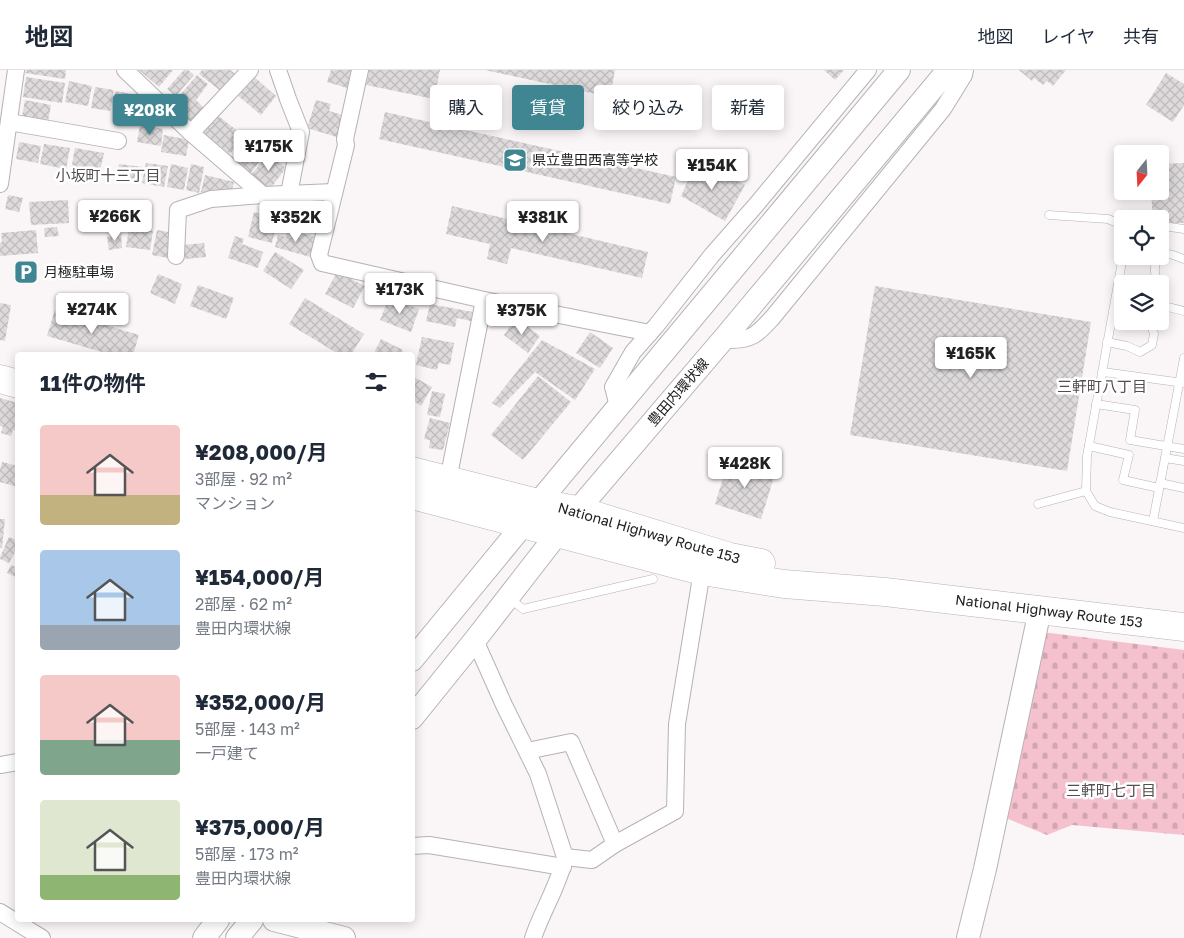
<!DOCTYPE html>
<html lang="ja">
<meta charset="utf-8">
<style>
:root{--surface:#fff;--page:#f2f2f3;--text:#1f2937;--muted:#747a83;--line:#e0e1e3;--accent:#408692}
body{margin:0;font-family:"Golos Text","Noto Sans JP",sans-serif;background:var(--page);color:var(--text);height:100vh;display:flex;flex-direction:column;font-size:19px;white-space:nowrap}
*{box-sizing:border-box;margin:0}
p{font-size:16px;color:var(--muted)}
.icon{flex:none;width:28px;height:28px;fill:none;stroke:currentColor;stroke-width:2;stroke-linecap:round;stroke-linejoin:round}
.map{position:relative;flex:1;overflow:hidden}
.details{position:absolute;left:15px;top:282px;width:400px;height:570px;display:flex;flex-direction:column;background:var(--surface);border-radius:5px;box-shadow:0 2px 12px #0003}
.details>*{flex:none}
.hud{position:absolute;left:430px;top:15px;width:475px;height:45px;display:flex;gap:10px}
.needle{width:32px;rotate:198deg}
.controls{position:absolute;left:1114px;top:75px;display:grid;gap:10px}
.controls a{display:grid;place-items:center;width:55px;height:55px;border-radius:5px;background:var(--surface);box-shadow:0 2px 12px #0003;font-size:25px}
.price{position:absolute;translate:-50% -42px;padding:0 11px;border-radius:5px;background:#fff;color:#222;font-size:16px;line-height:32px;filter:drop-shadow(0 1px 2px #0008)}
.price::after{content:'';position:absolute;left:50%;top:30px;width:15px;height:11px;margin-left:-8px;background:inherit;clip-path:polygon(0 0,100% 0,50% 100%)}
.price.current{background:var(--accent);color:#fff}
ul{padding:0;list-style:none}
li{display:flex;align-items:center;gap:15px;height:125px;padding:0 25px}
li span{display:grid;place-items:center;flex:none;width:140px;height:100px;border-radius:5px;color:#555}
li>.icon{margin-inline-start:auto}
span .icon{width:60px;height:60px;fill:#fffc;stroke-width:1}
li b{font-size:21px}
h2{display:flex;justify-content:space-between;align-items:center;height:60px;padding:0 25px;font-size:21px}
.tag{padding:0 18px;border-radius:5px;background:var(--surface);box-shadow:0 2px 12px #0003;font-size:18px;line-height:45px}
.tag.current{background:var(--accent);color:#fff}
header{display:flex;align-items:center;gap:30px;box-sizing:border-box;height:70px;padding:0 25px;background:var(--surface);border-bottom:1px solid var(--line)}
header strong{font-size:24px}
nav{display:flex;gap:28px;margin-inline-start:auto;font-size:18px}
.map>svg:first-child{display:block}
</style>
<header>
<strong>地図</strong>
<nav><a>地図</a><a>レイヤ</a><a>共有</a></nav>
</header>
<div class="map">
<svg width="1184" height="868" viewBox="0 0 1184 868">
<defs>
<pattern id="cemetery-stones" width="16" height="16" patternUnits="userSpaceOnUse" patternTransform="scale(1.25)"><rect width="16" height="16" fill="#f5c1cf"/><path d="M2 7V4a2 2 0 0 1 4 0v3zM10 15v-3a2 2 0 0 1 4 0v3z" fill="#d2a6b1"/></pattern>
<pattern id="building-cross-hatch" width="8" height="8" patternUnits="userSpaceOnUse" patternTransform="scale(1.25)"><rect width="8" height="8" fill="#dedadb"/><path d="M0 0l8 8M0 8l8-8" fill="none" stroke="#bebbbc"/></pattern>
</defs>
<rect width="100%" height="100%" fill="#faf5f6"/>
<polygon fill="url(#cemetery-stones)" points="1042,562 1184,580 1184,765 1072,755 1047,765 1006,748"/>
<g fill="url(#building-cross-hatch)">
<polygon points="26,0 66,0 65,9 25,3"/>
<polygon points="139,0 173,0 159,17"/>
<polygon points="184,0 188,0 194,5 176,26 167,19"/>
<polygon points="202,0 230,0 238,6 223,23 199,4"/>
<polygon points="331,0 352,0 347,18 327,12"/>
<polygon points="369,0 440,0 434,29 366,15"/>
<polygon points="485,0 615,0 610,27"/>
<polygon points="824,0 844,0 835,10"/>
<polygon points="1019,0 1066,0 1053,16 1047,11 1043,15 1034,8 1032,11"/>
<polygon points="1166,3 1184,14 1184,35 1173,52 1146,35"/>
<polygon points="197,5 208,14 196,30 207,41 192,57 169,38"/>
<polygon points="253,6 276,26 261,45 237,25"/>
<polygon points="26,7 65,13 62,33 23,27"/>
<polygon points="69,11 92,16 88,36 65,32"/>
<polygon points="95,17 114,20 110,41 91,38"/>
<polygon points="115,21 132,24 128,46 113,42"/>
<polygon points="25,30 51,35 48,52 22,47"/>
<polygon points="316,30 331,34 329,41 346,46 340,68 307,58"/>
<polygon points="134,32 153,36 151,50 131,46"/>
<polygon points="385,42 676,107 670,134 379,69"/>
<polygon points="216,44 244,66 230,84 202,62"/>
<polygon points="140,55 163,59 161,76 137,72"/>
<polygon points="164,65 189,70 186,86 161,82"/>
<polygon points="252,70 267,82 251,103 235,90"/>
<polygon points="19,72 41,76 38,93 16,89"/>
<polygon points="44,74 70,78 66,99 40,94"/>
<polygon points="75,78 104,83 99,105 71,100"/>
<polygon points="268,84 286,98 270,119 251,105"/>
<polygon points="697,91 745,115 725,151 681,126"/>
<polygon points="146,93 168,96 164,117 142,113"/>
<polygon points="1184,93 1184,153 1160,154 1160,149 1153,149 1151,121 1160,121 1160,94"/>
<polygon points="119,94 143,97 140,112 116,108"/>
<polygon points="171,94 188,98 184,120 167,117"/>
<polygon points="191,94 204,97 199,123 186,120"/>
<polygon points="205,105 234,112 231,124 217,125 201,122"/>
<polygon points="8,125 23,128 19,142 5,139"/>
<polygon points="68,130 69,153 31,155 29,132"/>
<polygon points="452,136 648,182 642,208 511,178 507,194 487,189 490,174 446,164"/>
<polygon points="254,142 278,148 272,173 248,167"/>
<polygon points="57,157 59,166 45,167 44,158"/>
<polygon points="129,158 153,161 150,180 126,177"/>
<polygon points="288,159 315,167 310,187 275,177 278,165 286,167"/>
<polygon points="36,160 38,183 0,186 0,173 2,172 1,163"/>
<polygon points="157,160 174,163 168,188 152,185"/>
<polygon points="121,163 122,178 109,180 107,167"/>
<polygon points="235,166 244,169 242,174 263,182 258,198 228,188"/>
<polygon points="204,173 206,187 185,189 183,175"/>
<polygon points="275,182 304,200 291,219 263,201"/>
<polygon points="337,202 365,216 353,238 325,224"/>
<polygon points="158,204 182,214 175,234 150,223"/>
<polygon points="198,215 234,228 226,249 190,236"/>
<polygon points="875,216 1091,252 1067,401 850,365"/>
<polygon points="305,228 364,264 351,285 340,285 289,254"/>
<polygon points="389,228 419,239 411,262 380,250"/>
<polygon points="0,233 11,235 5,271 0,270"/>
<polygon points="430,234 473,242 471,251 457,248 455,257 426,251"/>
<polygon points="55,240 139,265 133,285 112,285 47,266"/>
<polygon points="516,248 540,266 528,283 504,265"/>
<polygon points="590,262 613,278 600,298 576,283"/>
<polygon points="422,267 454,273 450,295 439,293 437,300 416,295"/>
<polygon points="381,269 403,280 400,285 373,285"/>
<polygon points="542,270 595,299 575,330 535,302 500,338 492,333"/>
<polygon points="412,306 432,317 421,336 412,330"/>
<polygon points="538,306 571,332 523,390 491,365"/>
<polygon points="432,321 445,324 440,347 427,345"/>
<polygon points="0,328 18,333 18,361 13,360 11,366 1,363 3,357 0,356"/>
<polygon points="430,348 450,353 443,380 429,378 430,370 424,369"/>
<polygon points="729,389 775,404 761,449 715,434"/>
<polygon points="2,392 18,396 18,417 0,412 0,400"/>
<polygon points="0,449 5,449 2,478 0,478"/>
<polygon points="9,467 18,471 18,476 9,493 0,489 0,487"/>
<polygon points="11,495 18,498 18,508 7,503"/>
</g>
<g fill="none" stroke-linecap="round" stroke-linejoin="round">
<g stroke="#b7b2b4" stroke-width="9">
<g id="lane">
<polyline points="1049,145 1108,149 1122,155"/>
<polyline points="1160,157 1170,157 1184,159"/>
<polyline points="1123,186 1087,386 1086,421 1095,436 1110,442 1184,458"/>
<path d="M 1158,214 C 1158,210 1155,206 1155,202 C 1154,193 1159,185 1168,184 C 1173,184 1179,188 1184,189"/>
<polyline points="1160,235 1184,241"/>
<polyline points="1107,272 1127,276 1140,282 1152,275 1154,264 1150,251"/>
<polyline points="1103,302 1184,313"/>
<polyline points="1096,334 1135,340 1130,370 1184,379"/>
<polyline points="1089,376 1129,385 1123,410 1159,418"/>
<polyline points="1165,388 1184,391"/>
<polyline points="1160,413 1184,418"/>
<polyline points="1038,434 1086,421"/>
<polyline points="1153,451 1184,288"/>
<polyline points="509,528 523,539 653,509"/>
</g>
</g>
<g stroke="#b7b2b4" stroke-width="18">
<g id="street">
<polyline points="125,0 191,63 263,125"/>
<polyline points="278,0 288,29 301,62 289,124"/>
<polyline points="360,0 345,69 346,75 319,185 322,193 484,230 448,410"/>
<polyline points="9,52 118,71"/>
<polyline points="191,63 250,0"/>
<polyline points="0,114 16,0"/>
<polyline points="176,186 178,140 211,129 263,125 334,122"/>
<polyline points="484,230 650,263"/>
<path d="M 726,266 L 730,270 C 754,270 758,263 773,247 L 943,39 L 964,5 L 965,0"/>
<polyline points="618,336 613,317 633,282 656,256 712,185 756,135 868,0"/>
<path d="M 475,570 L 504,635 L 538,704 L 565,787 C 559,815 542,841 533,868"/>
<polyline points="527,681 571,672 615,774 592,790 565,787"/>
<polyline points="0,695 18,692"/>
<polyline points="615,774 675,741 677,654 702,501"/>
<polyline points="412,776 429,775 563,797"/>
<polyline points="0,842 42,868"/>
</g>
</g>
<g stroke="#b7b2b4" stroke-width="24">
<g id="secondary">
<polyline points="412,590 523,455 538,433 899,0"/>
<polyline points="412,648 475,570 558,463 726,266 948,0"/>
<polyline points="274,850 344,868"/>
<polyline points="204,868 218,850"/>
<polyline points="237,868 252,850"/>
<polyline points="968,868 985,799 1040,540"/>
</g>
</g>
<g stroke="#b7b2b4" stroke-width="29">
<g id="highway">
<polyline points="0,309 18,314"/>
<polyline points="412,401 538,433 577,440 730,487 761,493"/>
<polyline points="412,425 702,501 784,514 885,522 1184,557"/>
</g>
</g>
<use href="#lane" stroke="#fff" stroke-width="8"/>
<use href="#street" stroke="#fff" stroke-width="16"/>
<use href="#secondary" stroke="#fff" stroke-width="22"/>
<use href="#highway" stroke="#fff" stroke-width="28"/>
</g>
<defs>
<g id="school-square" transform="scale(1.25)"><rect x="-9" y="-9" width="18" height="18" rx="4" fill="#408692" stroke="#fff"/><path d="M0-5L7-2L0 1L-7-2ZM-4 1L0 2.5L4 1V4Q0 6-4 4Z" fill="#fff"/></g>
<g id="parking-square" transform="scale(1.25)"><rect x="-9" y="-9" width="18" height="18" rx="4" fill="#408692" stroke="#fff"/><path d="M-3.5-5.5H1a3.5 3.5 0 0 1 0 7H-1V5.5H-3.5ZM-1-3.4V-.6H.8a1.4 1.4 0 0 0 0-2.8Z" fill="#fff"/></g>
</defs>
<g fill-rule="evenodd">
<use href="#school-square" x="515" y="90"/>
<use href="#parking-square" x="26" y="202"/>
</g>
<g text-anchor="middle" stroke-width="5" stroke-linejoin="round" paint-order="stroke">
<g font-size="14" fill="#222020" stroke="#fff" text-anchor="start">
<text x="532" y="95">県立豊田西高等学校</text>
<text x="44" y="207">月極駐車場</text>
</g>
<g font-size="14" fill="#222020" stroke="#fff">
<text transform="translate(678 322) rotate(-49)" y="5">豊田内環状線</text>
<text transform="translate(649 463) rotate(16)" y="5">National Highway Route 153</text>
<text transform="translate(1049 541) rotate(7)" y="5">National Highway Route 153</text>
</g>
<g font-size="15" fill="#534f50" stroke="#fff">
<text x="108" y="111">小坂町十三丁目</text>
<text x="1102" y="322">三軒町八丁目</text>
<text x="1111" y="726">三軒町七丁目</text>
</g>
</g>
</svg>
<div class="controls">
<a><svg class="needle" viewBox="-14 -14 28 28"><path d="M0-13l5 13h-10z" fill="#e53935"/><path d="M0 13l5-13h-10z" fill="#747a83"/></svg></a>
<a><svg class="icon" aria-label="locate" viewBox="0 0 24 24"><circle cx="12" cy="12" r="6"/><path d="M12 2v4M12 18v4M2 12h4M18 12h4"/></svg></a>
<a><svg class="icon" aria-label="layers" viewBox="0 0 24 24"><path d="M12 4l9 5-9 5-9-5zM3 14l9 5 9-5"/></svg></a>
</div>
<b class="price current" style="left:150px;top:66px">¥208K</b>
<b class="price" style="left:269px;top:102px">¥175K</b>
<b class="price" style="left:712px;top:121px">¥154K</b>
<b class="price" style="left:115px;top:172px">¥266K</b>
<b class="price" style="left:296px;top:173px">¥352K</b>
<b class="price" style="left:543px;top:173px">¥381K</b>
<b class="price" style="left:400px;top:245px">¥173K</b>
<b class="price" style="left:92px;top:265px">¥274K</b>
<b class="price" style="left:522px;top:266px">¥375K</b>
<b class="price" style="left:971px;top:309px">¥165K</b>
<b class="price" style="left:745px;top:419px">¥428K</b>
<div class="hud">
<a class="tag">購入</a>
<a class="tag current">賃貸</a>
<a class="tag">絞り込み</a>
<a class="tag">新着</a>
</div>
<section class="details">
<h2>11件の物件<svg class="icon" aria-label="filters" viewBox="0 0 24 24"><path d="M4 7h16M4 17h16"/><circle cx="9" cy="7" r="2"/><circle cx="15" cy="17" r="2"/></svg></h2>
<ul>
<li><span style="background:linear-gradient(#f6c9c9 70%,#c2b280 0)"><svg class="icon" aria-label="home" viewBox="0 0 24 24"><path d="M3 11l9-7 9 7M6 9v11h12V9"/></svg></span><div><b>¥208,000/月</b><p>3部屋 · 92 m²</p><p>マンション</p></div></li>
<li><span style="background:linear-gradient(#a9c7e8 75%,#9aa5b1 0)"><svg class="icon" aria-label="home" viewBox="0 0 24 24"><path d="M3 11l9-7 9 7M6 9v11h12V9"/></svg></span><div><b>¥154,000/月</b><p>2部屋 · 62 m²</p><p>豊田内環状線</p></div></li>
<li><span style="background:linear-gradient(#f6c9c9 65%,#7fa58c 0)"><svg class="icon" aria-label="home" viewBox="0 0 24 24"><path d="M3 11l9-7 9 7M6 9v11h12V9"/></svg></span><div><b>¥352,000/月</b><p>5部屋 · 143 m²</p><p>一戸建て</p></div></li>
<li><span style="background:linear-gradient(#dfe7d0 75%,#8fb573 0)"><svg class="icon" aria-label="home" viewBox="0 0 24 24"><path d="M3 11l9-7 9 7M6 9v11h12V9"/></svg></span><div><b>¥375,000/月</b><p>5部屋 · 173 m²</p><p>豊田内環状線</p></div></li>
</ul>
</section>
</div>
